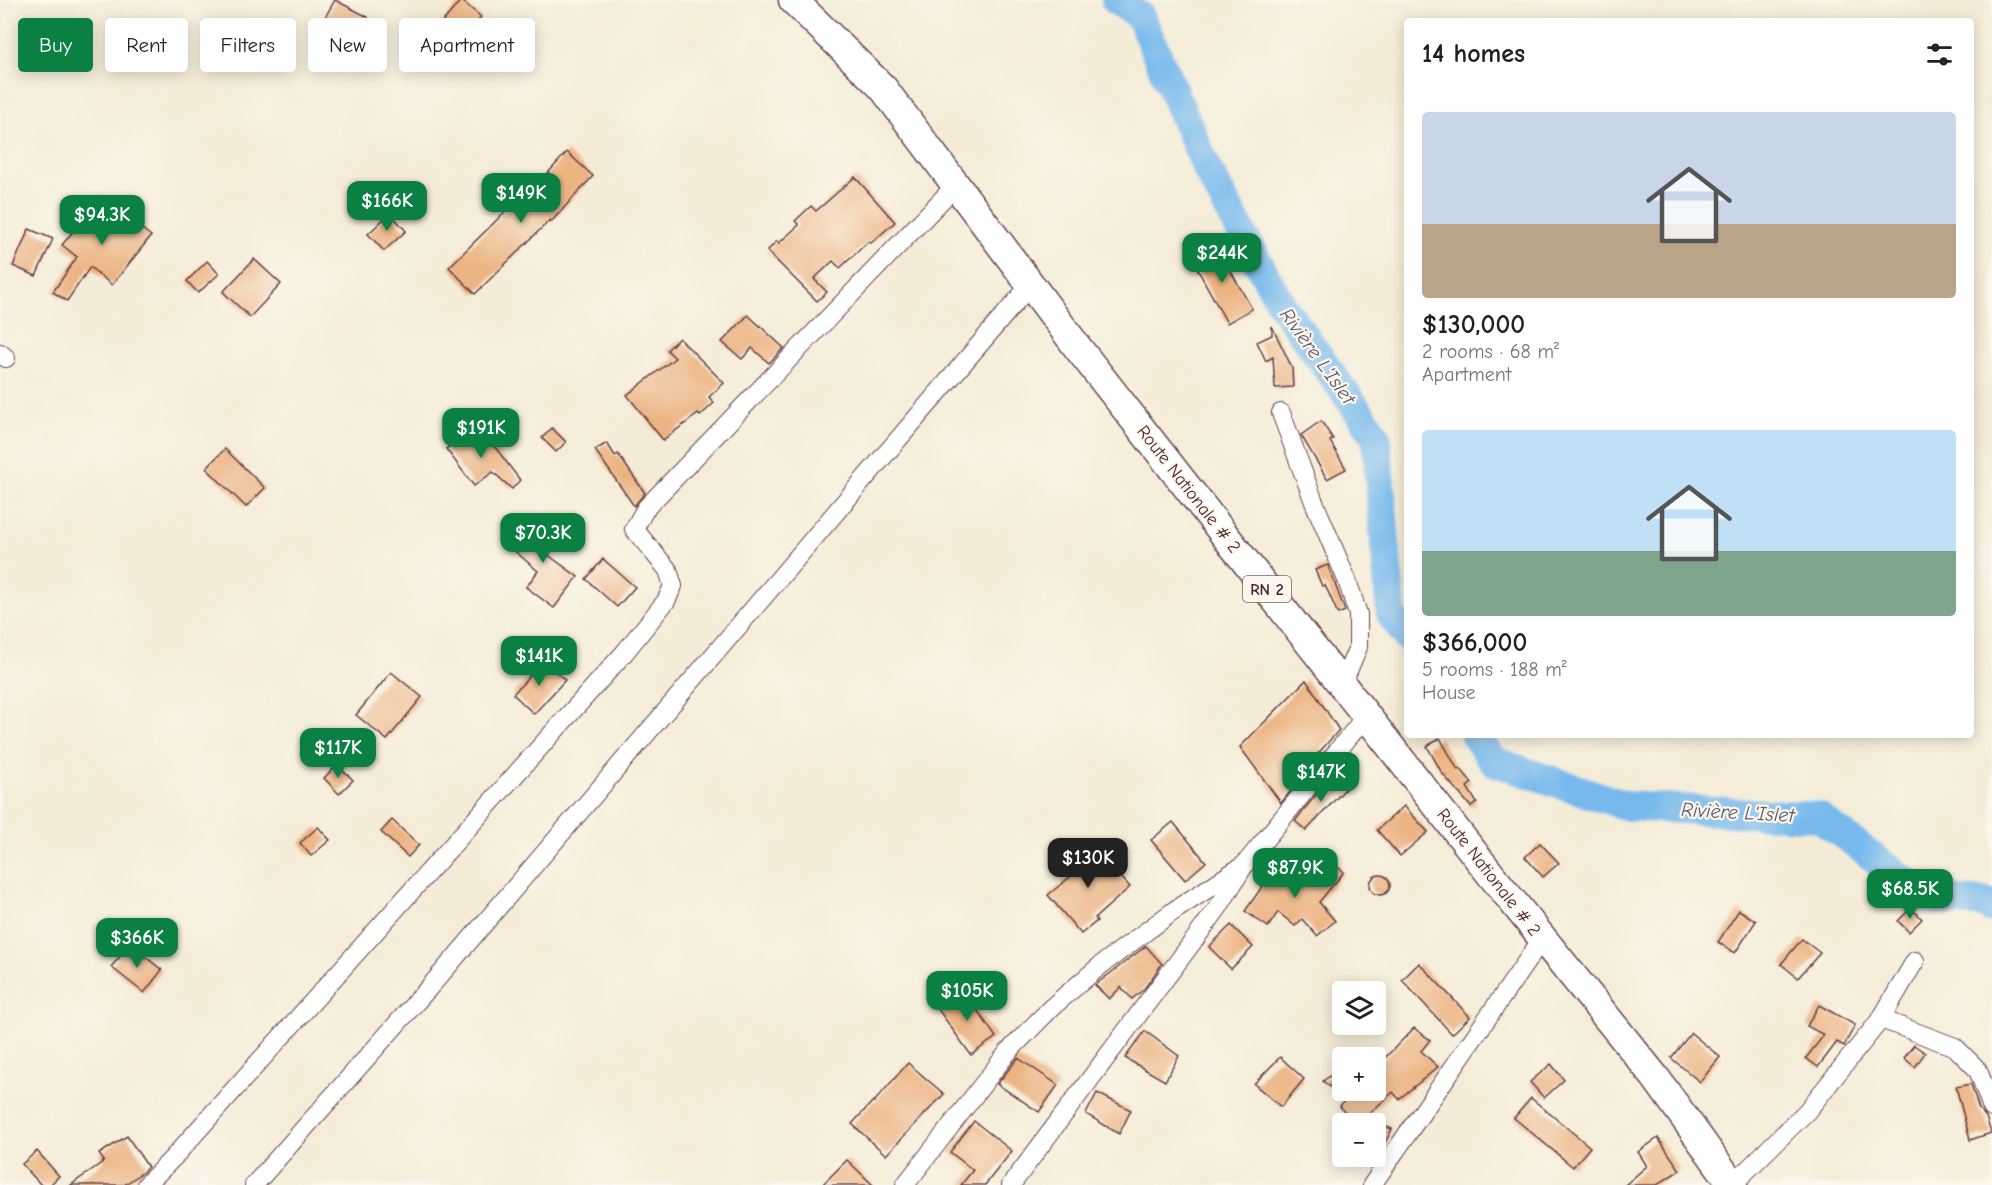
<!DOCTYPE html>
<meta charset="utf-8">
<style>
:root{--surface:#fff;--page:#f2f2f2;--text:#202124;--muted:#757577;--accent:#0b8043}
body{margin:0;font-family:"Comic Neue",sans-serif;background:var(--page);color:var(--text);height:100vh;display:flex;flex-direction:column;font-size:22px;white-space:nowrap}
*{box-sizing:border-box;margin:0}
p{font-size:20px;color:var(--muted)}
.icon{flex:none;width:33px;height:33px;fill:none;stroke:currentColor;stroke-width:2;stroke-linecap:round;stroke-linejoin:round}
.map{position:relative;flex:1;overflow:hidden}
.sheet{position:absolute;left:1404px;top:18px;width:570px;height:720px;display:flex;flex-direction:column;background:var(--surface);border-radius:6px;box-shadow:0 3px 15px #0003}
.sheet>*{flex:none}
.guide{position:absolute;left:18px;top:18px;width:570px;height:54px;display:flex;gap:12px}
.buttons{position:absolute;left:1332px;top:981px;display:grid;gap:12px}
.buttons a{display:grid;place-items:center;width:54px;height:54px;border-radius:6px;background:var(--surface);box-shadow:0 3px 15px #0003;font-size:30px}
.price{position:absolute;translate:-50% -51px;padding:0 14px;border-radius:12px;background:var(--accent);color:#fff;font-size:20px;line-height:39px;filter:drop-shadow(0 2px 3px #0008)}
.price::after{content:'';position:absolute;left:50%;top:36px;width:18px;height:14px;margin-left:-9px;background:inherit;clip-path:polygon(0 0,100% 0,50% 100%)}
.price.current{background:#222;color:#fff}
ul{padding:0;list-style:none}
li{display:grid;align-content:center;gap:12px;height:318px;padding:0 18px}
li span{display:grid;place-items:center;height:186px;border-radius:6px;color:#555}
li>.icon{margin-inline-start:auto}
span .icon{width:108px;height:108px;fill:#fffc;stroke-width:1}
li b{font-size:26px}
h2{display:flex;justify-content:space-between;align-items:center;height:72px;padding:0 18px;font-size:26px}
.tag{padding:0 21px;border-radius:6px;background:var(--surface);box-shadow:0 3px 15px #0003;font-size:21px;line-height:54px}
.tag.current{background:var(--accent);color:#fff}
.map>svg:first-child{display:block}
</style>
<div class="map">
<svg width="1992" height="1185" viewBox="0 0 1992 1185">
<rect width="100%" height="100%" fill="#fbf7ec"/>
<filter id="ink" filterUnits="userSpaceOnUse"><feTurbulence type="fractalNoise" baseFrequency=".0167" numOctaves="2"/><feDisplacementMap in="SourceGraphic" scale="12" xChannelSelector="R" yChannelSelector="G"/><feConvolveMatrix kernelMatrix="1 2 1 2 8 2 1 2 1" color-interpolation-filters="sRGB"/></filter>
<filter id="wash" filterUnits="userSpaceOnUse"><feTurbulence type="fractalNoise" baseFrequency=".008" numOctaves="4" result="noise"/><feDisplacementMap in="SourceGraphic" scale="24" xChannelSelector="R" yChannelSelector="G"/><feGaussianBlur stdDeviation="1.35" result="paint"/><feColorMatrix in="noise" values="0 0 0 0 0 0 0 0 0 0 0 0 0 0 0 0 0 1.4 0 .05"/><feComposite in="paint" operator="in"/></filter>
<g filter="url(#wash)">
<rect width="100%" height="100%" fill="#f4ecd7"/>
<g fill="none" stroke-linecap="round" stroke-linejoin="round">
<g stroke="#77b9ec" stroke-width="30">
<polyline points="1116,0 1140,16 1208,171 1281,304 1376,436 1391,614 1407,637"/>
<polyline points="1475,735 1493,761 1627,806 1819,817 1930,899 1988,903 1992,909"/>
</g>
</g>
<g id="blocks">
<g fill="#ecb483">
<polygon points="335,0 368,17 353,45 320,26"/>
<polygon points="461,0 481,17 434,72 414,56"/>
<polygon points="567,152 593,176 551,222 550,220 475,294 449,267 512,205 516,208"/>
<polygon points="855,177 895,222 871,243 869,241 840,268 833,261 814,279 827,292 817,301 767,251 777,241 779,243 799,225 795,221 811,206 816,211"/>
<polygon points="102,196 151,236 112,285 90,267 67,301 53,292 77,257 62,245"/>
<polygon points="390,213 406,231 384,251 368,234"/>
<polygon points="29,229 53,239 36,276 13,266"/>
<polygon points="1216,245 1252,309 1227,323 1192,259"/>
<polygon points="254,259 281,284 250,317 223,292"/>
<polygon points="207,261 219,274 198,293 187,281"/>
<polygon points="748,315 784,348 769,363 752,348 742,359 722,342"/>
<polygon points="1272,326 1292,368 1293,387 1275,388 1273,357 1266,361 1257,342 1272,335"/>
<polygon points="679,338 724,383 709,397 714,403 700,416 698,414 663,440 627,395 675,358 667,350"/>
<polygon points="1321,421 1333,439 1330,441 1346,469 1327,479 1301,435"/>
<polygon points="478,425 520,480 512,489 493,472 474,486 446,449"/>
<polygon points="552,428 566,442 556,452 542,438"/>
<polygon points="607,443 615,456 618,454 645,493 634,506 595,450"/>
<polygon points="225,449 265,488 246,507 206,468"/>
<polygon points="533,517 553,534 540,549 578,577 554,608 526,587 538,571 509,546"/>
<polygon points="603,559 635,587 617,607 586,579"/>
<polygon points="1328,565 1345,611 1338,614 1325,585 1322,586 1315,570"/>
<polygon points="544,661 565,680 534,714 513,694"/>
<polygon points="391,672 422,697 387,740 356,715"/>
<polygon points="1306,680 1339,730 1314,758 1316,760 1281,803 1240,747"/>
<polygon points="1440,738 1458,770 1460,768 1472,783 1467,787 1477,803 1471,807 1442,773 1427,746"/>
<polygon points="337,765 353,780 339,794 324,778"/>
<polygon points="1332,775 1346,788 1306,831 1295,821"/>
<polygon points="1404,806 1428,832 1400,856 1377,830"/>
<polygon points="392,820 419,845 408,857 381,832"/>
<polygon points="1173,822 1206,862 1185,880 1151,840"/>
<polygon points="318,827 330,840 311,856 300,843"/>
<polygon points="1091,843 1130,887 1095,918 1097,921 1081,934 1048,895 1071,876 1065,870"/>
<polygon points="1540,843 1559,863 1543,877 1525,857"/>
<polygon points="1330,861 1344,872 1319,902 1335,921 1317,936 1302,919 1295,926 1278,912 1268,927 1245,911 1278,864 1310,886"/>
<circle cx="1380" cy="885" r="10"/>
<polygon points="1911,908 1922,919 1909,932 1898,921"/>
<polygon points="1739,910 1756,921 1735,953 1718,942"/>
<polygon points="1231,925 1253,947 1231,969 1209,947"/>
<polygon points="1802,939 1820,953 1798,978 1781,964"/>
<polygon points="130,945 162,970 144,993 111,967"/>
<polygon points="1146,946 1162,964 1144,989 1132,999 1121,987 1109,999 1095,985"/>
<polygon points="1419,963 1470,1017 1452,1034 1402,980"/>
<polygon points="963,990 996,1037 971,1055 937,1008"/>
<polygon points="1819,1005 1855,1025 1844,1046 1837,1042 1818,1067 1806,1058 1824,1035 1807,1026"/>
<polygon points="1414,1028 1430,1040 1421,1051 1438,1067 1399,1099 1393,1092 1358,1124 1352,1124 1340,1106 1345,1100 1323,1081 1342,1067 1342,1090 1376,1090 1376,1067"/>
<polygon points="1145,1031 1179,1056 1165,1081 1125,1058"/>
<polygon points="1691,1033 1720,1057 1700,1082 1671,1058"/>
<polygon points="1914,1045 1925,1053 1915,1067 1904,1058"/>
<polygon points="1280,1057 1304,1079 1281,1107 1254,1084"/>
<polygon points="1018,1058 1058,1085 1039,1112 997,1084"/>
<polygon points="908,1063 944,1094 886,1155 852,1124 873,1101 874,1102"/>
<polygon points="1551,1064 1564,1080 1544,1098 1530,1082"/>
<polygon points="1971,1084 1979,1109 1986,1117 1991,1133 1970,1140 1956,1087"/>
<polygon points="1097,1093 1131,1110 1119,1134 1086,1114"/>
<polygon points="1531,1098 1590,1147 1573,1167 1514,1118"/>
<polygon points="974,1121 1012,1151 985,1185 961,1185 973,1170 950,1152"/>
<polygon points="1376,1123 1392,1129 1385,1143 1376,1138"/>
<polygon points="127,1136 148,1167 143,1172 124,1185 71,1185 104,1161 99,1154"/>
<polygon points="1658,1138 1680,1170 1657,1185 1625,1185 1647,1166 1638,1152"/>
<polygon points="37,1151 59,1176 50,1185 41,1185 22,1164"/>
<polygon points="847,1160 873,1185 822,1185"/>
</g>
</g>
</g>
<g filter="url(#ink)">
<use href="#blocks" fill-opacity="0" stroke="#643e45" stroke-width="1.5"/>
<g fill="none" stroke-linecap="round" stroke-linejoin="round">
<g stroke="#643e45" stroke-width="20">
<g id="street">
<polyline points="0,353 6,358"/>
<polyline points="1281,413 1314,502 1347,580 1358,614 1358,647 1342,685"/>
<polyline points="1881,1019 1955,1047 1978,1070 1992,1108"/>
<polyline points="146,1185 173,1158 625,652 666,601 673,586 668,570 634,529 646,508 956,185"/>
<polyline points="254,1185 441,974 1031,284"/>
<polyline points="905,1185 1008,1052 1052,1007 1101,965 1175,910 1241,867"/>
<polyline points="1011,1185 1218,908 1245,864 1366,716"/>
<polyline points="1372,1185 1542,939"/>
<polyline points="1732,1185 1807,1111 1881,1019 1915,961"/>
</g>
</g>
<g stroke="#643e45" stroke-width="31">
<polyline id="primary" points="793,0 883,88 1078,348 1492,876 1655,1077 1733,1185"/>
</g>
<use href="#street" stroke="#fff" stroke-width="18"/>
<use href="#primary" stroke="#fff" stroke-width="28"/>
</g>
</g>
<g text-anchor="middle" stroke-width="4.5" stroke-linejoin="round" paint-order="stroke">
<rect fill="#fbf7ec" stroke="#7f6065" stroke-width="1.5" x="1243" y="576" width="48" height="26" rx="4.5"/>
<g font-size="16" font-weight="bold" fill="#4a1f2b">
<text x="1267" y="595">RN 2</text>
</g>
<g font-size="18" fill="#4a1f2b" stroke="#fbf7ec">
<text transform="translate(1189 489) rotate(52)" y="6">Route Nationale # 2</text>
<text transform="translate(1489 872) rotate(52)" y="6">Route Nationale # 2</text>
</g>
<g font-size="20" font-style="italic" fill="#5a556f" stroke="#fbf7ec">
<text transform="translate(1318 356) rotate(54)" y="7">Rivière L'Islet</text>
<text transform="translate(1738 812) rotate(3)" y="7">Rivière L'Islet</text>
</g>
</g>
</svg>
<div class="buttons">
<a><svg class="icon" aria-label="layers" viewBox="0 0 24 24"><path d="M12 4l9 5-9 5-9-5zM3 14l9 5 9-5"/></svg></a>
<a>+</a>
<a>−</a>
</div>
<b class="price" style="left:521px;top:224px">$149K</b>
<b class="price" style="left:387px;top:232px">$166K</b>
<b class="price" style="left:102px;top:246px">$94.3K</b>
<b class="price" style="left:1222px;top:284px">$244K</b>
<b class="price" style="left:481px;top:459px">$191K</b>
<b class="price" style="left:543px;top:564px">$70.3K</b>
<b class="price" style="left:539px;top:687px">$141K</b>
<b class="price" style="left:338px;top:779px">$117K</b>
<b class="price" style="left:1321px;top:803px">$147K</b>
<b class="price current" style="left:1088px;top:889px">$130K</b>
<b class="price" style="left:1295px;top:899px">$87.9K</b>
<b class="price" style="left:1910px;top:920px">$68.5K</b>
<b class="price" style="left:137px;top:969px">$366K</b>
<b class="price" style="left:967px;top:1022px">$105K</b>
<div class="guide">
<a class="tag current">Buy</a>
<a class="tag">Rent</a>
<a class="tag">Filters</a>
<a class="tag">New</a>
<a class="tag">Apartment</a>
</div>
<section class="sheet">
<h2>14 homes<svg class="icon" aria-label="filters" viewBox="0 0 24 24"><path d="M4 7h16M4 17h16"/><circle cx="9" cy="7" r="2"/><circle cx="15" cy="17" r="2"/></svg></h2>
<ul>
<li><span style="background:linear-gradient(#c9d6e8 60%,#b9a48a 0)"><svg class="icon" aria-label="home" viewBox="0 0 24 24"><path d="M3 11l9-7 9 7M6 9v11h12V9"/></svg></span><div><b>$130,000</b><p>2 rooms · 68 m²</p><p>Apartment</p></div></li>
<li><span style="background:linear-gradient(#bfe0f5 65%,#7fa58c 0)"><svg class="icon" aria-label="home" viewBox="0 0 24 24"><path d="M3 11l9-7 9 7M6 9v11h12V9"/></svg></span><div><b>$366,000</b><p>5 rooms · 188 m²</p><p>House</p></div></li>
</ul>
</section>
</div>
